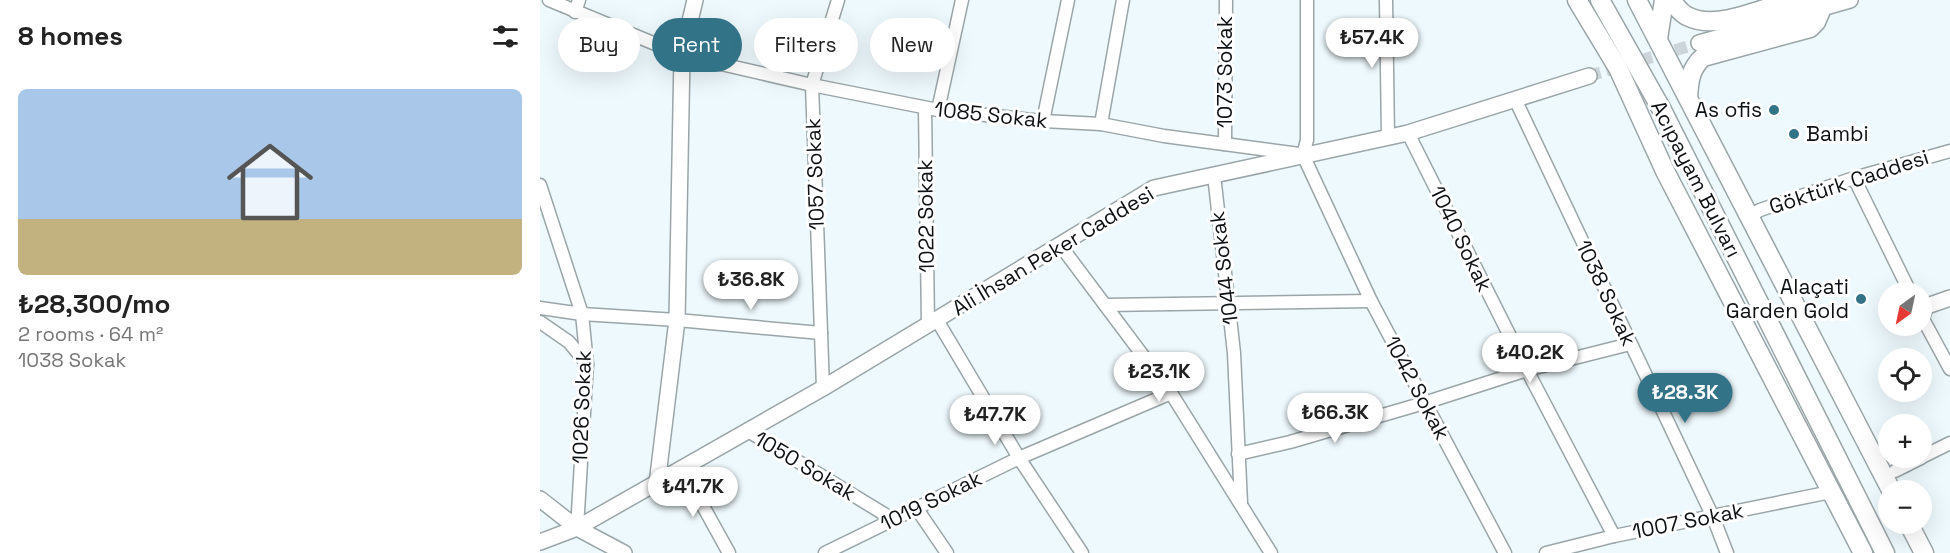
<!DOCTYPE html>
<meta charset="utf-8">
<style>
:root{--surface:#fff;--page:#f2f2f2;--text:#222;--muted:#767676;--line:#e0e0e0;--accent:#337387}
body{margin:0;font-family:"Space Grotesk",sans-serif;background:var(--page);color:var(--text);height:100vh;display:flex;flex-direction:column;font-size:22px;white-space:nowrap}
*{box-sizing:border-box;margin:0}
p{font-size:20px;color:var(--muted)}
.icon{flex:none;width:33px;height:33px;fill:none;stroke:currentColor;stroke-width:2;stroke-linecap:round;stroke-linejoin:round}
.map{position:relative;flex:1;overflow:hidden}
.drawer{display:flex;flex-direction:column;background:var(--surface);width:540px}
.drawer>*{flex:none}
.banner{position:absolute;left:18px;top:18px;width:570px;height:54px;display:flex;gap:12px}
.needle{width:39px;rotate:213deg}
.buttons{position:absolute;left:1338px;top:282px;display:grid;gap:12px}
.buttons a{display:grid;place-items:center;width:54px;height:54px;border-radius:50%;background:var(--surface);box-shadow:0 6px 24px #0002;font-size:30px}
.price{position:absolute;translate:-50% -51px;padding:0 14px;border-radius:21px;background:#fff;color:#222;font-size:20px;line-height:39px;filter:drop-shadow(0 2px 3px #0008)}
.price::after{content:'';position:absolute;left:50%;top:36px;width:18px;height:14px;margin-left:-9px;background:inherit;clip-path:polygon(0 0,100% 0,50% 100%)}
.price.active{background:var(--accent);color:#fff}
ul{padding:0;list-style:none}
li{display:grid;align-content:center;gap:12px;height:318px;padding:0 18px}
li+li{border-top:2px solid var(--line)}
li span{display:grid;place-items:center;height:186px;border-radius:9px;color:#555}
li>.icon{margin-inline-start:auto}
span .icon{width:108px;height:108px;fill:#fffc;stroke-width:1}
li b{font-size:26px}
h2{display:flex;justify-content:space-between;align-items:center;height:72px;padding:0 18px;font-size:26px}
.tag{padding:0 21px;border-radius:27px;background:var(--surface);box-shadow:0 6px 24px #0002;font-size:21px;line-height:54px}
.tag.active{background:var(--accent);color:#fff}
main{display:flex;flex:1;min-height:0}
.map>svg:first-child{display:block}
</style>
<main>
<section class="drawer">
<h2>8 homes<svg class="icon" aria-label="filters" viewBox="0 0 24 24"><path d="M4 7h16M4 17h16"/><circle cx="9" cy="7" r="2"/><circle cx="15" cy="17" r="2"/></svg></h2>
<ul>
<li><span style="background:linear-gradient(#a9c7e8 70%,#c2b280 0)"><svg class="icon" aria-label="home" viewBox="0 0 24 24"><path d="M3 11l9-7 9 7M6 9v11h12V9"/></svg></span><div><b>₺28,300/mo</b><p>2 rooms · 64 m²</p><p>1038 Sokak</p></div></li>
</ul>
</section>
<div class="map">
<svg width="1410" height="553" viewBox="0 0 1410 553">
<rect width="100%" height="100%" fill="#eef9fd"/>
<g fill="none" stroke-linecap="round" stroke-linejoin="round">
<polyline stroke="#ccd6da" stroke-width="12" stroke-dasharray="12 6" stroke-linecap="butt" points="1049,76 1159,43"/>
<g stroke="#9aa5a8" stroke-width="15">
<g id="minor">
<polyline points="9,0 142,55 272,85 398,110 503,121 561,124 624,136 759,154"/>
<polyline points="846,0 848,137"/>
<polyline points="35,12 39,0"/>
<polyline points="975,99 1173,517 1187,553"/>
<polyline points="385,108 388,325"/>
<polyline points="398,110 422,0"/>
<polyline points="503,121 528,0"/>
<polyline points="561,124 583,0"/>
<polyline points="868,133 987,370 1074,536"/>
<polyline points="685,144 686,0"/>
<polyline points="763,155 831,301 965,553"/>
<polyline points="763,155 767,140 767,0"/>
<polyline points="674,175 694,353 701,503"/>
<polyline points="1314,178 1370,292"/>
<polyline points="0,185 42,314 47,364 37,528"/>
<polyline points="1210,216 1220,210 1314,178 1410,151"/>
<polyline points="520,245 631,393 731,553"/>
<polyline points="565,305 831,301"/>
<polyline points="1387,306 1383,319 1410,369"/>
<polyline points="0,308 42,314 137,320 281,333"/>
<polyline points="397,320 479,458 542,553"/>
<polyline points="0,322 29,342 47,364"/>
<polyline points="283,388 272,85 298,0"/>
<polyline points="208,431 354,520"/>
<polyline points="698,454 750,442 884,403 987,370 1090,344"/>
<polyline points="1382,457 1410,443"/>
<polyline points="142,468 189,553"/>
<polyline points="1355,471 1381,458"/>
<polyline points="377,509 407,553"/>
<polyline points="285,553 479,458 631,393"/>
<polyline points="1006,553 1074,536 1291,492"/>
</g>
</g>
<g stroke="#9aa5a8" stroke-width="18">
<g id="tertiary">
<polyline points="1159,43 1310,0"/>
<polyline points="1387,306 1410,298"/>
<polyline points="117,484 137,320 142,55 155,0"/>
<polyline points="0,499 37,528 84,553"/>
<polyline points="0,542 37,528 283,388 614,188 868,133 1049,76"/>
</g>
</g>
<g stroke="#9aa5a8" stroke-width="21">
<g id="primary">
<polyline points="1037,0 1078,68 1125,171 1323,553"/>
<polyline points="1060,0 1122,110 1345,553"/>
<polyline points="1097,0 1351,490"/>
<path d="M 1130,0 C 1136,5 1140,13 1147,16 C 1181,34 1230,0 1265,1 C 1271,2 1276,5 1282,8 L 1276,22 L 1270,28 L 1163,57 C 1150,69 1149,81 1148,98"/>
<polyline points="1118,39 1124,0"/>
<polyline points="1369,524 1384,553"/>
</g>
</g>
<use href="#minor" stroke="#fff" stroke-width="12"/>
<use href="#tertiary" stroke="#fff" stroke-width="15"/>
<use href="#primary" stroke="#fff" stroke-width="18"/>
</g>
<g fill="#337387" stroke="#fff" stroke-width="2">
<circle cx="1234" cy="110" r="6"/>
<circle cx="1254" cy="134" r="6"/>
<circle cx="1321" cy="299" r="6"/>
</g>
<g text-anchor="middle" stroke-width="6" stroke-linejoin="round" paint-order="stroke">
<g font-size="21" fill="#0e1113" stroke="#fff">
<text transform="translate(685 72) rotate(-90)" y="7">1073 Sokak</text>
<text transform="translate(451 115) rotate(6)" y="7">1085 Sokak</text>
<text transform="translate(275 174) rotate(-92)" y="7">1057 Sokak</text>
<text transform="translate(1156 179) rotate(63)" y="7">Acıpayam Bulvarı</text>
<text transform="translate(1309 182) rotate(-18)" y="7">Göktürk Caddesi</text>
<text transform="translate(386 216) rotate(-91)" y="7">1022 Sokak</text>
<text transform="translate(921 239) rotate(64)" y="7">1040 Sokak</text>
<text transform="translate(513 251) rotate(-31)" y="7">Ali İhsan Peker Caddesi</text>
<text transform="translate(684 268) rotate(-97)" y="7">1044 Sokak</text>
<text transform="translate(1066 293) rotate(65)" y="7">1038 Sokak</text>
<text transform="translate(877 388) rotate(62)" y="7">1042 Sokak</text>
<text transform="translate(42 407) rotate(-88)" y="7">1026 Sokak</text>
<text transform="translate(265 466) rotate(31)" y="7">1050 Sokak</text>
<text transform="translate(391 501) rotate(-26)" y="7">1019 Sokak</text>
<text transform="translate(1148 521) rotate(-11)" y="7">1007 Sokak</text>
</g>
<g font-size="21" fill="#0e1113" stroke="#fff" text-anchor="end">
<text x="1222" y="117">As ofis</text>
<text x="1266" y="141" text-anchor="start">Bambi</text>
<text x="1309" y="294">Alaçati<tspan x="1309" dy="24">Garden Gold</tspan></text>
</g>
</g>
</svg>
<div class="buttons">
<a><svg class="needle" viewBox="-14 -14 28 28"><path d="M0-13l5 13h-10z" fill="#e53935"/><path d="M0 13l5-13h-10z" fill="#767676"/></svg></a>
<a><svg class="icon" aria-label="locate" viewBox="0 0 24 24"><circle cx="12" cy="12" r="6"/><path d="M12 2v4M12 18v4M2 12h4M18 12h4"/></svg></a>
<a>+</a>
<a>−</a>
</div>
<b class="price" style="left:832px;top:69px">₺57.4K</b>
<b class="price" style="left:211px;top:311px">₺36.8K</b>
<b class="price" style="left:990px;top:384px">₺40.2K</b>
<b class="price" style="left:619px;top:403px">₺23.1K</b>
<b class="price active" style="left:1145px;top:424px">₺28.3K</b>
<b class="price" style="left:795px;top:444px">₺66.3K</b>
<b class="price" style="left:455px;top:446px">₺47.7K</b>
<b class="price" style="left:153px;top:518px">₺41.7K</b>
<div class="banner">
<a class="tag">Buy</a>
<a class="tag active">Rent</a>
<a class="tag">Filters</a>
<a class="tag">New</a>
</div>
</div>
</main>
